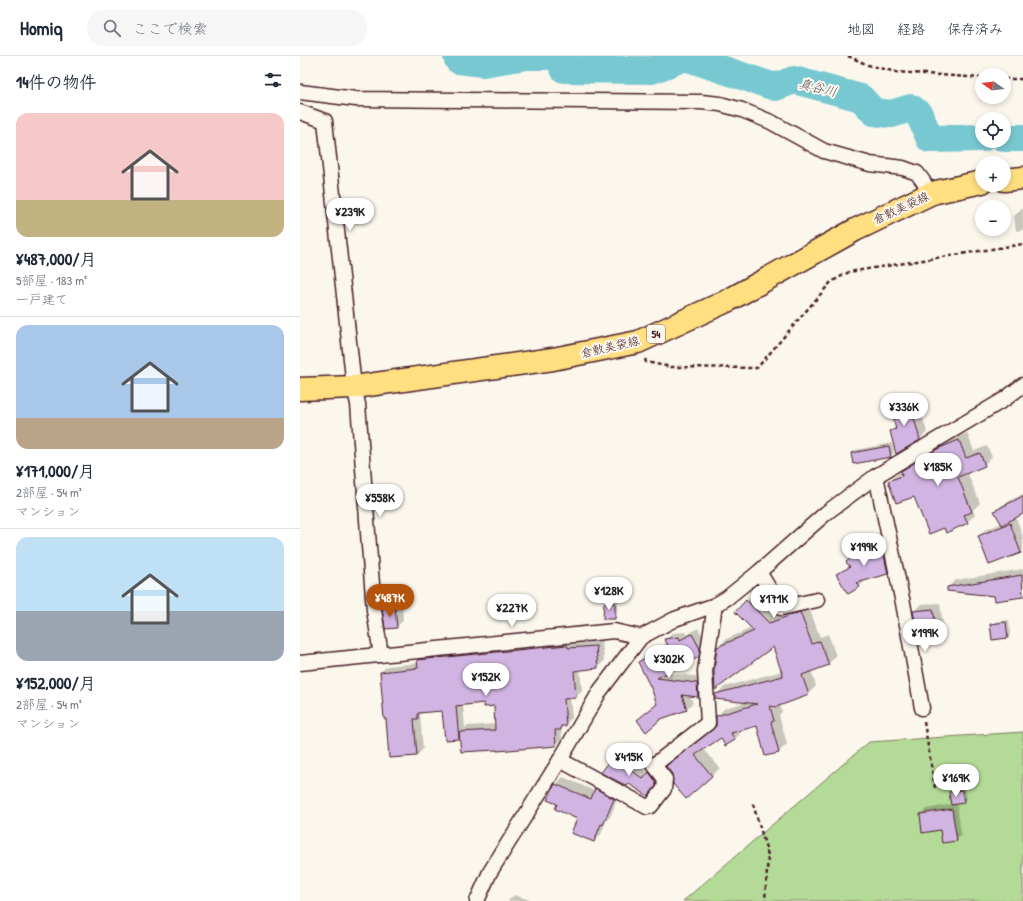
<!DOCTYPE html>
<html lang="ja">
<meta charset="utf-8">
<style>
:root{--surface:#fff;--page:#f6f6f7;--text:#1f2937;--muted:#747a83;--line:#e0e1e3;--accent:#b45309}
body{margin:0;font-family:"Patrick Hand","Klee One",sans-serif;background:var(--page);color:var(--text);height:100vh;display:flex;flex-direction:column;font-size:15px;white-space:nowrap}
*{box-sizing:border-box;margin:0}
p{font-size:13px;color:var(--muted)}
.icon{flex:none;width:22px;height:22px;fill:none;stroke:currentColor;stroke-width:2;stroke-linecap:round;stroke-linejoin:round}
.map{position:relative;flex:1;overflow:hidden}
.side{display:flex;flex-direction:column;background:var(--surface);width:300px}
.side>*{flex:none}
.needle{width:26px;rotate:284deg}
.tools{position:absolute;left:675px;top:12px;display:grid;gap:8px}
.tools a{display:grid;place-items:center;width:36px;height:36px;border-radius:50%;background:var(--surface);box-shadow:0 2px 6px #0003;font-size:20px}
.price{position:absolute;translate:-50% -34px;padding:0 9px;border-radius:14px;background:#fff;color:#222;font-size:13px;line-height:26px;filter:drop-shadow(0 1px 2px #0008)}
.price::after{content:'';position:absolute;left:50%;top:24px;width:12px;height:9px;margin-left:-6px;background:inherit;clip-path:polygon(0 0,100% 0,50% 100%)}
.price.current{background:var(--accent);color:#fff}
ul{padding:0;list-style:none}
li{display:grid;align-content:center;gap:8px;height:212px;padding:0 16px}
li+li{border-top:1px solid var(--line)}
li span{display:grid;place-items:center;height:124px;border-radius:12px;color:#555}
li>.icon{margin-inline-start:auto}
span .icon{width:72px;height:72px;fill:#fffc;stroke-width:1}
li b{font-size:17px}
h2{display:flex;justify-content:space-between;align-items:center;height:48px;padding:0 16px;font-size:17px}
header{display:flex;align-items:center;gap:24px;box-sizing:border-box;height:56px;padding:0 20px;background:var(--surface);border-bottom:1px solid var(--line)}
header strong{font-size:19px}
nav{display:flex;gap:22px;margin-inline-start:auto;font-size:14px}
.search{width:280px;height:36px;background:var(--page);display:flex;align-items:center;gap:10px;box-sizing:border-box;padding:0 14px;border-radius:16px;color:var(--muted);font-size:15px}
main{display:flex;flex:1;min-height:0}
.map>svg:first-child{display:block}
</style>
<header>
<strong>Homiq</strong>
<div class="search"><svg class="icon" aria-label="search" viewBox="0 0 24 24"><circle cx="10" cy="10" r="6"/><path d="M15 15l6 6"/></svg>ここで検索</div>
<nav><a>地図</a><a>経路</a><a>保存済み</a></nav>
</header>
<main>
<section class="side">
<h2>14件の物件<svg class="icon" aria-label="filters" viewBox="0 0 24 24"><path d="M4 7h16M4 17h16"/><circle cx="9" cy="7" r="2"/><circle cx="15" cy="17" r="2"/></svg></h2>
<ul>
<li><span style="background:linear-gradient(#f6c9c9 70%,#c2b280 0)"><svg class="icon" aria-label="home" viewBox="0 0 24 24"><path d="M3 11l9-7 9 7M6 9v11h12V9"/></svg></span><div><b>¥487,000/月</b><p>5部屋 · 183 m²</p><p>一戸建て</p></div></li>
<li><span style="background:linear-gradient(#a9c7e8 75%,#b9a48a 0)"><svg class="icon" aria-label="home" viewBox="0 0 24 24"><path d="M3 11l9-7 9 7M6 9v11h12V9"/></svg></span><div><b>¥171,000/月</b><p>2部屋 · 54 m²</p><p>マンション</p></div></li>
<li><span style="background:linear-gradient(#bfe0f5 60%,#9aa5b1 0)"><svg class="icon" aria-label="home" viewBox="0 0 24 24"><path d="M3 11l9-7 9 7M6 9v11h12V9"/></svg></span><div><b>¥152,000/月</b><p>2部屋 · 54 m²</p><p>マンション</p></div></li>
</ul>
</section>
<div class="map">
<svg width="723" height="845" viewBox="0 0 723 845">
<rect width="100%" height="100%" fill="#fbf7ec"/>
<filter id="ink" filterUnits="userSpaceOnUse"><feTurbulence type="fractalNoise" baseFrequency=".025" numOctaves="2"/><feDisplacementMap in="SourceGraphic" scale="8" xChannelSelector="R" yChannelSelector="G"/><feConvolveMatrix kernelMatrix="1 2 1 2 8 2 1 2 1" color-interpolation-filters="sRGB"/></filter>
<g filter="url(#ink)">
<polygon fill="#b3da96" stroke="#7e7c60" points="723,676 723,845 383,845 569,686"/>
<g fill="#0003" fill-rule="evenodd">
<polygon points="721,153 723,153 723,174 716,175 714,160"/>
<polygon points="616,338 627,376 620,383 597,397 591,375 596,370 590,350 597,343"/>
<polygon points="667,377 674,395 687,390 692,401 684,409 667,416 680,447 673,454 675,459 667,466 644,470 614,440 589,425 610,408 646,386"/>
<polygon points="592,387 594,397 590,400 552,397 555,394"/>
<polygon points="723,438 723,457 716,461 723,481 723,494 721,496 689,508 679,480 685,474 702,467 695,456 702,449"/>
<polygon points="577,479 587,491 592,513 588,517 563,524 564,526 559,531 538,519 550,510 552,502"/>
<polygon points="723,513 723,540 696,544 695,539 648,531 656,524"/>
<polygon points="455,537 477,560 508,549 520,581 528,578 536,600 528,608 511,614 516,630 508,638 480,648 482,656 479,659 487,688 479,696 466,699 457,668 441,673 442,675 435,683 426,688 421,680 403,692 420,712 412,720 373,718 367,711 375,703 417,670 417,660 425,652 447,646 416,639 424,631 482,615 474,590 418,591 426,583 452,572 436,556"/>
<polygon points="102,544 103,564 97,571 83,552 90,545"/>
<polygon points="308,544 318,544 317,559 314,562 304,547"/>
<polygon points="640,547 643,569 640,573 640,578 633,585 620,576 614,555 621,548"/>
<polygon points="709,564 710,578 707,581 691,569 695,566"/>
<polygon points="398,572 406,586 404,593 398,600 366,617 403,621 404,634 398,640 390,639 393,647 386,653 344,658 358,647 352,631 339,606 345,600 368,587 366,583 372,577 385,576 387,579"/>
<path d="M 273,583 L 274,587 L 302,584 L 304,605 L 298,611 L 280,613 L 282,635 L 276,641 L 270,641 L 272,662 L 261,672 L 262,683 L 256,689 L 197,693 L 161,680 L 159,682 L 143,653 L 124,655 L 120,659 L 123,693 L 117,699 L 81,616 L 87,610 L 118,607 L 118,604 L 124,598 ZM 185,646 L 195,649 L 196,668 L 167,670 L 165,672 L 163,648 Z"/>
<polygon points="320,695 349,717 355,711 361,723 353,734 329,727 303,716"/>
<polygon points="263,721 295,735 302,726 320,736 310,761 306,765 301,778 294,785 278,762 258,748 248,743 256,728"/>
<polygon points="665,732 667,743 664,746 657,747 661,779 656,784 621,758 626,753 652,748 650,736 654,733"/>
<polygon points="214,839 234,845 208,845"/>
</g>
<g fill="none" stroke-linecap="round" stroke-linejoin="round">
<g stroke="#78c8d2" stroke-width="28">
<polyline points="157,0 158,4 183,7 226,0 258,0 264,13 352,14 385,1 475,31 494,24 561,42 574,56 591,58 611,52 619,58 630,83 682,82"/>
<polyline points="704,82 723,82"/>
</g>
</g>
<g fill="#d1b4e1" stroke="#4a1f2b">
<polygon points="609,344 620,384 596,398 590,375 596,373 589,350"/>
<polygon points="659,384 666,402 680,397 685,410 658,421 672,456 664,459 668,467 646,477 644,472 629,478 614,441 596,447 588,425 602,420 601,415 637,393"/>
<polygon points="589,390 591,401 553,408 551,397"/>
<polygon points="723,440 723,458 702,469 694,455"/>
<polygon points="710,467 721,497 689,509 678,480"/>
<polygon points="573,483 583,495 588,518 557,527 560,531 548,538 536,518 550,511 546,506"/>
<polygon points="722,519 723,541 695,545 694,540 647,535 647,531"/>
<polygon points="446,544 469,567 500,556 512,588 520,585 529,609 502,619 509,639 476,651 470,650 474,665 471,666 479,697 465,700 457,670 431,677 435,684 425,690 421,682 395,699 412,720 386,743 373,728 372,718 366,710 413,673 416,670 416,660 457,648 415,643 415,638 483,620 473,591 415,634 414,615 417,591 454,575 435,556"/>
<polygon points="304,547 315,547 315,563 303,563"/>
<polygon points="95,551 97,572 85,573 82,552"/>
<polygon points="633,553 637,577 633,577 634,586 621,587 620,577 617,577 613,555"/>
<polygon points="706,566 708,582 692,584 690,568"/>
<polygon points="392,578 400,593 399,601 357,622 397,627 398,641 382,639 387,654 361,663 346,676 337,664 357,648 351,632 338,606 368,589 364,583 379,581 380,584"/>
<polygon points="267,589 268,592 296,590 298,612 274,615 276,642 264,643 266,670 261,670 261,674 255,674 256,690 197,695 197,694 161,696 159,676 195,674 194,650 184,651 184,647 156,650 159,683 145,684 142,655 118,657 118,663 114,663 117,700 89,702 86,663 84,663 80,616 118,612 117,604"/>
<polygon points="313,700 343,723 349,716 356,726 356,730 348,740 329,728 327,730 301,717"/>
<polygon points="255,728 291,743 295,732 314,743 303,769 301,768 294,786 271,777 277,763 255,753 257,748 247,744"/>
<polygon points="662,734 664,747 651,749 649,736"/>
<polygon points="652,753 657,785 642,787 640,774 622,777 620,758"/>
</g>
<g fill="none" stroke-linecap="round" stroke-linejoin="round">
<g stroke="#4a1f2b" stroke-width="17">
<g id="minor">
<polyline points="0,36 56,43 401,46 420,48 442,54 471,66 524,95 570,108 603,112 617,117 623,125 630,138"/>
<polyline points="0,56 25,65 54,331 58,348 74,554 81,599"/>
<polyline points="576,420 603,547 622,652"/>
<polyline points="459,516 481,552 517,544"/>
<polyline points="0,607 314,575 341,581"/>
<polyline points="260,704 347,751 351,750 364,733 365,723 354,709 408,667 405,615 415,549"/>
<polyline points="177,845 190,816 260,704 300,635 341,581 375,563 415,549 427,542 459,516 526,457 576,420 705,343 723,329"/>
</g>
</g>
<g stroke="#4a1f2b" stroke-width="25">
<g id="primary">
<polyline points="704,124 723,122"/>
<polyline points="0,333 54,331 253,303 338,286 429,244 555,174 630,138 636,136 682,126"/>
</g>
</g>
<g stroke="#4a1f2b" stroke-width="2.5" stroke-dasharray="4 3" stroke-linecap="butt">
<polyline points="548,0 568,9 596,16 682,22"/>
<polyline points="704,23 723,23"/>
<polyline points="345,303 346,306 371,311 457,312 531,226 549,216 723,188"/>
<polyline points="624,666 635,732"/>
<polyline points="453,748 468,799 465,845"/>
</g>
<use href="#minor" stroke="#fbf7ec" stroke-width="14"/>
<use href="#primary" stroke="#ffdf80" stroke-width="22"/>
</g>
</g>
<g text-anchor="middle" stroke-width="4" stroke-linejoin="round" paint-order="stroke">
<rect fill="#fbf7ec" stroke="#7f6065" stroke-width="1" x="347" y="269" width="18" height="18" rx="3"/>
<g font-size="11" font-weight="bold" fill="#4a1f2b">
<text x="356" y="282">54</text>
</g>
<g font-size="12" fill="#4a1f2b" stroke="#fbf7ec">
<text transform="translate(601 152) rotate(-25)" y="4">倉敷美袋線</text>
<text transform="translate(310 291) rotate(-13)" y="4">倉敷美袋線</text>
</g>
<g font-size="13" font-style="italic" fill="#58525d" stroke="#fbf7ec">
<text transform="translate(518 31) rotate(14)" y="5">真谷川</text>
</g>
</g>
</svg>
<div class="tools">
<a><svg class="needle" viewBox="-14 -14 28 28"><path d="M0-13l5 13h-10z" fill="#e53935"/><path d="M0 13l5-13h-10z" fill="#747a83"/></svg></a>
<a><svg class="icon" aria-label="locate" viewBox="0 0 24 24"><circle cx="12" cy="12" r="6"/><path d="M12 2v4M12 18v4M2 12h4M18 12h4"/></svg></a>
<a>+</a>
<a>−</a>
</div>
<b class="price" style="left:50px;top:176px">¥239K</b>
<b class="price" style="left:604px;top:371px">¥336K</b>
<b class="price" style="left:638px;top:431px">¥185K</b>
<b class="price" style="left:80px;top:462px">¥558K</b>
<b class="price" style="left:564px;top:511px">¥199K</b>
<b class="price" style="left:309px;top:555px">¥128K</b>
<b class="price current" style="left:90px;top:562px">¥487K</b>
<b class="price" style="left:474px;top:563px">¥171K</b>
<b class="price" style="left:212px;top:572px">¥227K</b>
<b class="price" style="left:625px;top:597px">¥199K</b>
<b class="price" style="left:369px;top:623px">¥302K</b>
<b class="price" style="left:186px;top:641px">¥152K</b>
<b class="price" style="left:329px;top:721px">¥415K</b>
<b class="price" style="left:656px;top:742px">¥169K</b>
</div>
</main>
